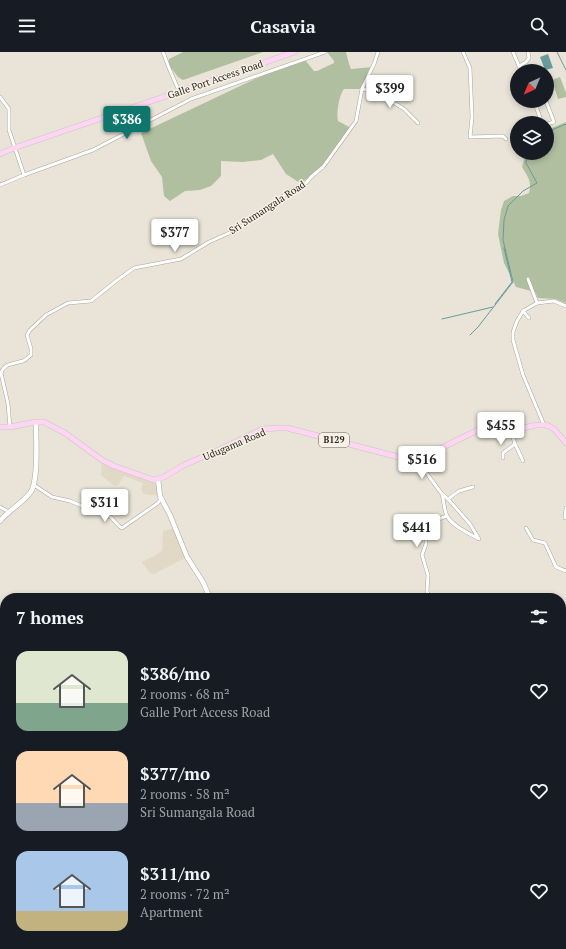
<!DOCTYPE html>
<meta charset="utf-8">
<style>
:root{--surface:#171b24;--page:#20242c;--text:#f1f3f6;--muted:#9ea1a6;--accent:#0f766e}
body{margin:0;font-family:"PT Serif",serif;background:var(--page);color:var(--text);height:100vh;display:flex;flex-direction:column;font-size:15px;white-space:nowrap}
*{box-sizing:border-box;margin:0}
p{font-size:13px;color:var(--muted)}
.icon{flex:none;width:22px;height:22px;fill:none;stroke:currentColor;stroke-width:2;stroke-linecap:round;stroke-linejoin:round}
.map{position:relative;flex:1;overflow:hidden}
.side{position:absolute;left:0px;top:541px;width:566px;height:356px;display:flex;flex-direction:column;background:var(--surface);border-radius:16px 16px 0 0;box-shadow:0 2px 6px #0003}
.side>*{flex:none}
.needle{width:26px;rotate:224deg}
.tools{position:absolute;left:510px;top:12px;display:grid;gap:8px}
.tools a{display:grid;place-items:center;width:44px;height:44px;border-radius:50%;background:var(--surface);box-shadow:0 2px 6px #0003;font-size:20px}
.price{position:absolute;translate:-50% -34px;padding:0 9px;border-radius:4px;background:#fff;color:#222;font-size:13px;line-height:26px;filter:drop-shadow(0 1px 2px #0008)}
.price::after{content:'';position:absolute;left:50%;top:24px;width:12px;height:9px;margin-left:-6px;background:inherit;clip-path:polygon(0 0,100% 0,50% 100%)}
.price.current{background:var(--accent);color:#fff}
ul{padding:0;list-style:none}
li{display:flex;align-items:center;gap:12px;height:100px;padding:0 16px}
li span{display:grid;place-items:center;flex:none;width:112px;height:80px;border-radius:12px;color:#555}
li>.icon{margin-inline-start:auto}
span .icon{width:48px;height:48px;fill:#fffc;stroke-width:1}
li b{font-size:17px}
h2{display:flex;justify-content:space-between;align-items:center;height:48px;padding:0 16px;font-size:17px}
header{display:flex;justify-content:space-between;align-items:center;height:52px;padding:0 16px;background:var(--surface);font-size:18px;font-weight:600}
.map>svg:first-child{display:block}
</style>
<header><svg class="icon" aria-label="menu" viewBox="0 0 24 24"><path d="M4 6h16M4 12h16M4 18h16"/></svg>Casavia<svg class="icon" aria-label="search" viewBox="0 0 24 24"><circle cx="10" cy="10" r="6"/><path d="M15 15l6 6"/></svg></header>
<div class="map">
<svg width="566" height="897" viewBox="0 0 566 897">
<rect width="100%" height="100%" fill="#e9e4d7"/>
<g fill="#e1d9c6">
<polygon points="102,408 158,427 160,444 144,442 141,438 143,431 124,424 118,433 116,434 113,433 101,423"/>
<polygon points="176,476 187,505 154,522 150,521 142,510 158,502 162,498 163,479"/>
<polygon points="367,892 385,892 387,895 387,897 364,897"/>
</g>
<polygon fill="#e9d3e1" points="255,892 315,892 313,897 262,897"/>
<g fill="#b0bfa0">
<polygon points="183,0 263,0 183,28 178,25 168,12 169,7"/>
<path d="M 327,0 L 346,0 L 349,12 L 351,17 L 373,15 L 362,37 L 344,37 C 339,43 336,62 338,69 L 351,76 L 323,115 L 315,122 L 300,131 L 286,122 L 273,102 L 261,108 L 243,110 L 221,109 L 221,124 L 211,134 L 200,138 L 185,139 L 170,149 L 164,144 L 162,125 L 151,109 L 141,81 L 272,19 L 305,8 L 314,19 L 317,19 L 334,11 L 334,9 Z"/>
<polygon points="560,25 566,41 566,45 558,47 552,28"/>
<path d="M 566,70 L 566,251 L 555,247 L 538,246 L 535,240 L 516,235 L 504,211 L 498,182 L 501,158 L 504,149 L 513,144 L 521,144 L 529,141 C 532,129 528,125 522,115 L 526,101 L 547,101 L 547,78 Z"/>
<polygon points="385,892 451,892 448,897 387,897 387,895"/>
<polygon points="501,892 522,892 526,897 496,897"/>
</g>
<polygon fill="#689b9b" points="548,2 553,16 545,18 540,5"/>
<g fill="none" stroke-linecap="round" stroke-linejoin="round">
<g stroke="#689b9b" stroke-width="1">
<polyline points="557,0 566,18"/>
<polyline points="547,80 566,72"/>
<polyline points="495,252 512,230 504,196"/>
<polyline points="442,267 493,255"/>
<polyline points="470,283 478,275 513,230 503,188 504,168 508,154 523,139 537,131 526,111 527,101"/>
</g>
<g stroke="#a9a599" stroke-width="4">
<g id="street">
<polyline points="163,0 169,16 179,39"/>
<polyline points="463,0 470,16 472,65 470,85 503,84 506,87"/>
<polyline points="513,0 521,19"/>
<polyline points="519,14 526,10 529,6 528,0"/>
<polyline points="362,37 375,39 404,57 418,71"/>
<polyline points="0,45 9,57 9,78 24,123"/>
<polyline points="534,49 542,71"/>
<polyline points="546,49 554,70 547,72"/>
<polyline points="0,133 24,123 93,98 191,47 325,0"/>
<polyline points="528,227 537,251"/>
<polyline points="523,259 529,266"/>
<polyline points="544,373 523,323 513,288 513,280 517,269 523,259 537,251 554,249 566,254"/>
<path d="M 10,375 L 8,352 L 1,321 C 4,311 14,312 23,309 C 26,308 28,305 31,303 L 31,297 L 27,283 L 30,278 L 46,263 L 68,251 L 91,249 L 116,229 L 134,216 L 181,207 L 209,190 L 238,177 L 290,139 L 306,131 L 311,125 L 323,115 L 356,69 L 362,37 L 374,12 L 378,0"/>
<polyline points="515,392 523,409"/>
<polyline points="503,406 503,401 515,392 511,379"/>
<path d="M 418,407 L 430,426 L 442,442 L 448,447 L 470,472 L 479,487 C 470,482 452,474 447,464 C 444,458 444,449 442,442"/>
<polyline points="34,433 52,445 70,449 94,459 101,458 105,459 119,474 122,476 158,451 160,448 160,445"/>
<polyline points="448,447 459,439 473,435"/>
<polyline points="0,455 9,460"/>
<polyline points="565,466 566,456"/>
<polyline points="526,476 533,488 545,491 556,515 566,519"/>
<polyline points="429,546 427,539 428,523 422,503 426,492 426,483 433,469 447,464"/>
<polyline points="0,556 5,558"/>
<polyline points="561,640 566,632"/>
<polyline points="0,714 5,717"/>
<polyline points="0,738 5,743"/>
<polyline points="0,787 5,793"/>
<polyline points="0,817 5,810"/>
<polyline points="0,832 5,842"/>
<polyline points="561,890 566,889"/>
<polyline points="36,892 38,897"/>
<polyline points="86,892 90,897"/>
<polyline points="177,892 180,897"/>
<polyline points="255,892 262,897"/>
<polyline points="468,892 486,897"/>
<polyline points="493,892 493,897"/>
<polyline points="0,896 9,895"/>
<polyline points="353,897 356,892"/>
<polyline points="364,897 367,892"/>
<polyline points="543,897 555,892"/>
</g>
</g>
<g stroke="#a9a599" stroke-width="5.5">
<g id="secondary">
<polyline points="158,427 160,444 170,463 187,505 203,530 210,546"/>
<path d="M 0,469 C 8,459 21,452 30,441 C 39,431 36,385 36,370"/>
<polyline points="324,892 337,897"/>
</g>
</g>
<g stroke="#c7c7c6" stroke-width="6">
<g id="primary">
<polyline points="0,102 14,96 295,0"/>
<path d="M 0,375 L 10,375 L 36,370 L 44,370 L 65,381 L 102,408 L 114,414 L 154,428 L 164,425 L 184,413 L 221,397 L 252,382 L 263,377 L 278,376 L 287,376 L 303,380 L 402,406 C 410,408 416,407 423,405 L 478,378 L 511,379 L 536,373 L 544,373 L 549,374 L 555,378 L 566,391"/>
</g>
</g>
<use href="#street" stroke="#fff" stroke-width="3"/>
<use href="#secondary" stroke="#fff" stroke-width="4.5"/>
<use href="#primary" stroke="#fed6f1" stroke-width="5"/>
</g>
<g text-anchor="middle" stroke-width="3" stroke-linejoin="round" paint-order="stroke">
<rect fill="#f6f1e4" stroke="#66645c" stroke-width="1" x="319" y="381" width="30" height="14" rx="3"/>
<g font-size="9" font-weight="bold" fill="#292722">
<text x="334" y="391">B129</text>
</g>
<g font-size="10" fill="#292722" stroke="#f6f1e4">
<text transform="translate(215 27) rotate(-19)" y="4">Galle Port Access Road</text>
<text transform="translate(267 155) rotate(-33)" y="4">Sri Sumangala Road</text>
<text transform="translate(234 392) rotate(-23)" y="4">Udugama Road</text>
</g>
</g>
</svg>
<div class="tools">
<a><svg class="needle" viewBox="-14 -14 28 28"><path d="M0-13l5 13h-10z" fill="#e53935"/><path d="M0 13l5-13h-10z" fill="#9ea1a6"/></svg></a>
<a><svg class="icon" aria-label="layers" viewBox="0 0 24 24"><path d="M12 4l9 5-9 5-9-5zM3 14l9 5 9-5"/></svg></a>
</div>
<b class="price" style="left:390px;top:57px">$399</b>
<b class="price current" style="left:127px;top:88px">$386</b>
<b class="price" style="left:175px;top:201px">$377</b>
<b class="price" style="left:501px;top:394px">$455</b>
<b class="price" style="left:422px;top:428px">$516</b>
<b class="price" style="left:105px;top:471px">$311</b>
<b class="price" style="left:417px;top:496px">$441</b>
<section class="side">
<h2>7 homes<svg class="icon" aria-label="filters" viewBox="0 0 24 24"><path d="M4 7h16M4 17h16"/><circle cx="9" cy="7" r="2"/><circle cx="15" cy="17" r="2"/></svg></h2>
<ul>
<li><span style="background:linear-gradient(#dfe7d0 65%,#7fa58c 0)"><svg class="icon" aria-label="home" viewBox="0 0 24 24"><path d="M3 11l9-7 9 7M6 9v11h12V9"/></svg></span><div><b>$386/mo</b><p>2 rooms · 68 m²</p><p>Galle Port Access Road</p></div><svg class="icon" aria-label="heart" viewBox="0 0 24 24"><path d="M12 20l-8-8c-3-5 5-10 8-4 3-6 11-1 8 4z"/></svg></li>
<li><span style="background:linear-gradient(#ffd9b3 65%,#9aa5b1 0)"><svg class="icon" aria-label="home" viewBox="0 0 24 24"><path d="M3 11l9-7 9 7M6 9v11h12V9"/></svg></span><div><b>$377/mo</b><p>2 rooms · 58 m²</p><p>Sri Sumangala Road</p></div><svg class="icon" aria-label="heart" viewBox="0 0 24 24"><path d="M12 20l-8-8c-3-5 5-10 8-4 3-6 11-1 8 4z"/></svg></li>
<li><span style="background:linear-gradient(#a9c7e8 75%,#c2b280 0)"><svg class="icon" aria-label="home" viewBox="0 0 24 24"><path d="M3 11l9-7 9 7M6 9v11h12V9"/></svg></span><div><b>$311/mo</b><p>2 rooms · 72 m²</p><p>Apartment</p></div><svg class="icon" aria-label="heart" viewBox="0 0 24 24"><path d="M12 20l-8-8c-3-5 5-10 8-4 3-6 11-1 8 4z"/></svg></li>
</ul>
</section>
</div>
